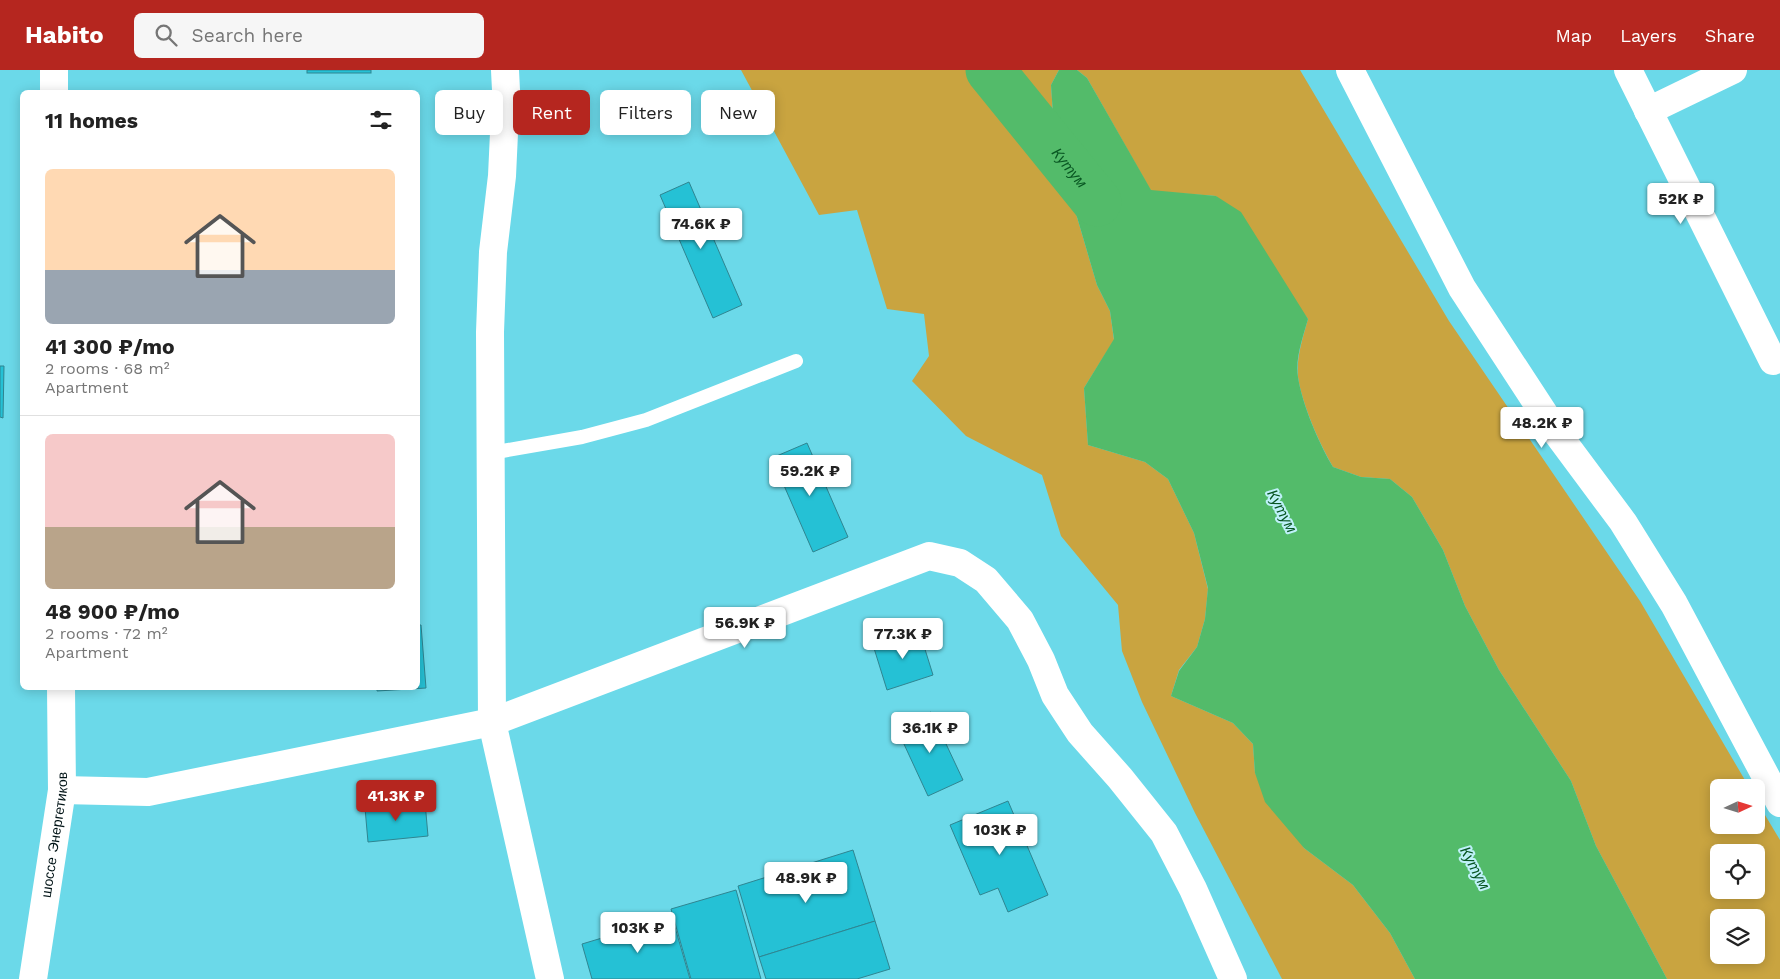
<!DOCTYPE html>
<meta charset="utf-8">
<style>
:root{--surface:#fff;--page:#f6f6f6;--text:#222;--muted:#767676;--line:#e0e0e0;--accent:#b5261f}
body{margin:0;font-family:"Work Sans",sans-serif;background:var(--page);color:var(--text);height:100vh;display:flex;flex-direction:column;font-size:19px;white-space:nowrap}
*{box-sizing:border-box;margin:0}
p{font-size:16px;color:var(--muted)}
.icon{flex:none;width:28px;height:28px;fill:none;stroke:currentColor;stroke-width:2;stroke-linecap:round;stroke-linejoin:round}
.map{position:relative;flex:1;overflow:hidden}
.details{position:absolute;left:20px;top:20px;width:400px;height:600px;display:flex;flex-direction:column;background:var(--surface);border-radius:8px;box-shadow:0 2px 12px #0003}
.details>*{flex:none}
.guide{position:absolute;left:435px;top:20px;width:475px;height:45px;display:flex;gap:10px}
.needle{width:32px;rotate:86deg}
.fabs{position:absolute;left:1710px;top:709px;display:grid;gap:10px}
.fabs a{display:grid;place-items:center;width:55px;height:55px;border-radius:8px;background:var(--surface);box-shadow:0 2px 12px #0003;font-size:25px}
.price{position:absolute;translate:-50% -42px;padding:0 11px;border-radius:5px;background:#fff;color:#222;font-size:16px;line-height:32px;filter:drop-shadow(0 1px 2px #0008)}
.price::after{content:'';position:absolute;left:50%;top:30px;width:15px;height:11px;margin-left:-8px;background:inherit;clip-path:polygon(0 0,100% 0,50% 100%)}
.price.active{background:var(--accent);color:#fff}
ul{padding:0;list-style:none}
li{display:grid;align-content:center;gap:10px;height:265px;padding:0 25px}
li+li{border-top:1px solid var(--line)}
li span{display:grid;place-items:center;height:155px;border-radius:8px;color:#555}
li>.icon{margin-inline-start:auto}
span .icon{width:90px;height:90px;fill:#fffc;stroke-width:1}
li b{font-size:21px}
h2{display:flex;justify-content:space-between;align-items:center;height:60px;padding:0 25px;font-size:21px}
.tag{padding:0 18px;border-radius:8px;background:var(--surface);box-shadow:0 2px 12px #0003;font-size:18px;line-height:45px}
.tag.active{background:var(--accent);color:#fff}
header{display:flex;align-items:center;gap:30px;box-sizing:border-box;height:70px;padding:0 25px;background:var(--accent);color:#fff}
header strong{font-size:24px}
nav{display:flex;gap:28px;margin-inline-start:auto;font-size:18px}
.search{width:350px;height:45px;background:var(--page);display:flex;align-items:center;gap:12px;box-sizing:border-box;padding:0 18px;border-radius:8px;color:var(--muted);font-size:19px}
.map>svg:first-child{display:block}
</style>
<header>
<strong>Habito</strong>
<div class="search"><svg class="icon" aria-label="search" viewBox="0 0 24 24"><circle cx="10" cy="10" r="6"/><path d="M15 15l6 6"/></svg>Search here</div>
<nav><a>Map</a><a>Layers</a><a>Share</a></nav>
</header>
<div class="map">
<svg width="1780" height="909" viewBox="0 0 1780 909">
<rect width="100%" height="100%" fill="#6bd9e9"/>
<g fill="#c9a440" fill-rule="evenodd">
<polygon points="741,0 1059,0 1051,15 1057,103 1072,130 1097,215 1110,241 1114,270 1084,318 1088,375 1145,392 1168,409 1194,463 1208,519 1205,549 1197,577 1179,600 1171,626 1233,653 1253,674 1255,703 1304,778 1353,815 1390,863 1415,909 1282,909 1195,743 1142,632 1122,581 1118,535 1061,466 1042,405 966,366 912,311 929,286 924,244 887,239 857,140 819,145"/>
<path d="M 1077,0 L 1300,0 L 1449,251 L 1640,531 L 1749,717 L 1719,718 L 1719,755 L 1756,755 L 1756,730 L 1780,770 L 1780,909 L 1667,909 L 1596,776 L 1571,711 L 1499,600 L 1465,536 L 1443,480 L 1412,427 L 1390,409 L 1361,407 L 1333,397 C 1319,373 1302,334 1298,307 C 1296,288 1303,267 1308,249 L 1216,126 L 1151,121 L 1087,8 ZM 1719,782 L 1756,782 L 1756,820 L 1719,820 ZM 1719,848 L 1756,848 L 1756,885 L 1719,885 Z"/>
</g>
<path fill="#53bb6a" d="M 1059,0 L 1077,0 L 1087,8 L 1151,120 L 1216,126 L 1241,142 L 1308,249 C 1303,267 1295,288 1298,307 C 1302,334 1319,374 1333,397 L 1361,407 L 1390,409 L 1412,427 L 1443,480 L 1465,536 L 1499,600 L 1571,711 L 1596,776 L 1667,909 L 1415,909 L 1390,863 L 1353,815 L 1304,778 L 1265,732 L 1255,703 L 1253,674 L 1233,653 L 1171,626 L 1179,601 L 1197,577 L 1205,549 L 1208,518 L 1194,463 L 1168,409 L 1145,392 L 1088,375 L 1084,318 L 1114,269 L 1110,241 L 1097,215 L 1072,130 L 1057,103 L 1051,15 Z"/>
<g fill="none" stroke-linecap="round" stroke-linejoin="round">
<path stroke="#53bb6a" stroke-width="49" id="s1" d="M 990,0 L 1097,132"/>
</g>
<g fill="#25c1d5" stroke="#2f8591">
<rect x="307" y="0" width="64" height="3"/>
<polygon points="689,112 742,235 713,248 660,125"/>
<polygon points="0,296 4,296 3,348 0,347"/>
<polygon points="807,373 848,467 813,482 772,388"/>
<polygon points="418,555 421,555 426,618 377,621 377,618 418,618"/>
<polygon points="919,560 933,605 887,620 873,575"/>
<polygon points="931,642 963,710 928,726 897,659"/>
<polygon points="1008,731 1048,825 1008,842 998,818 980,825 950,755"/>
<polygon points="425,732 428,766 368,772 365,738"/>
<polygon points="853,780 875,851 759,887 738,816"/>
<polygon points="736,820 761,909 691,909 671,839"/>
<polygon points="672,847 690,909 592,909 582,874"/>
<polygon points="875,851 890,899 857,909 766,909 759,887"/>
</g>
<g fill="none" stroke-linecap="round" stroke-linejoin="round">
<polyline stroke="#fff" stroke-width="14" points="491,383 582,367 646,350 796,291"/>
<g stroke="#fff" stroke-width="28">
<polyline points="54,0 54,22"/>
<polyline points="505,0 506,20 502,106 493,182 490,262 492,652 550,909"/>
<polyline points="1350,0 1462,218 1556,362 1623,452 1674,534 1780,733"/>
<polyline points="1628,0 1773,291"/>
<polyline points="1648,41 1733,0"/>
<polyline points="62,720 148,722 492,652 929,486 960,493 986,510 1020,550 1041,590 1055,625 1080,663 1120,708 1164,763 1193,819 1233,909"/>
<path id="s2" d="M 33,909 L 62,720 L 61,618"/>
</g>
</g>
<g text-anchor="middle" stroke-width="4" stroke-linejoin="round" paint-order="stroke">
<g font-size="14" fill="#001316" stroke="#bff1f9">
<text dy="5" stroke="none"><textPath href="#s2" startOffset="146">шоссе Энергетиков</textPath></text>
</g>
<g font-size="15" font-style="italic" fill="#085622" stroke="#bff1f9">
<text dy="5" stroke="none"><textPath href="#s1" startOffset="126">Кутум</textPath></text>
<text transform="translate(1282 441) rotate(62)" y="5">Кутум</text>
<text transform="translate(1475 798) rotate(62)" y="5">Кутум</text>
</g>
</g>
</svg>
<div class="fabs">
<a><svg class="needle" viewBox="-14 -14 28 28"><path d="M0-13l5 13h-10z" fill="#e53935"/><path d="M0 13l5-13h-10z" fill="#767676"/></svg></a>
<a><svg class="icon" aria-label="locate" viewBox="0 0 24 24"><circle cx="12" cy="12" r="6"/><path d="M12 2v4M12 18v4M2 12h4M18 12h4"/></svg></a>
<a><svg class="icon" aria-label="layers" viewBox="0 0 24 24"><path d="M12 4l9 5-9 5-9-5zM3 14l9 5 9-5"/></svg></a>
</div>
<b class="price" style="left:1681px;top:155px">52K ₽</b>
<b class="price" style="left:701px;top:180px">74.6K ₽</b>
<b class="price" style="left:1542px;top:379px">48.2K ₽</b>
<b class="price" style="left:810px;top:427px">59.2K ₽</b>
<b class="price" style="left:745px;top:579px">56.9K ₽</b>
<b class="price" style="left:903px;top:590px">77.3K ₽</b>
<b class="price" style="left:930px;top:684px">36.1K ₽</b>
<b class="price active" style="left:396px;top:752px">41.3K ₽</b>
<b class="price" style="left:1000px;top:786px">103K ₽</b>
<b class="price" style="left:806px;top:834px">48.9K ₽</b>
<b class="price" style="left:638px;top:884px">103K ₽</b>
<div class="guide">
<a class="tag">Buy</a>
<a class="tag active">Rent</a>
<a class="tag">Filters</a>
<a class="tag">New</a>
</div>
<section class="details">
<h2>11 homes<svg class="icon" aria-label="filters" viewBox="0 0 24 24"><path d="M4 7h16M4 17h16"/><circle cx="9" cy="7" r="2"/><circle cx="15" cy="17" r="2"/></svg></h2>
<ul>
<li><span style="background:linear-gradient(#ffd9b3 65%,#9aa5b1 0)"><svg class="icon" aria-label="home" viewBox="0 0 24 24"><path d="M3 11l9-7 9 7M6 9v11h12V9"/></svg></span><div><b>41 300 ₽/mo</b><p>2 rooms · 68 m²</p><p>Apartment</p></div></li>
<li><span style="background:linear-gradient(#f6c9c9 60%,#b9a48a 0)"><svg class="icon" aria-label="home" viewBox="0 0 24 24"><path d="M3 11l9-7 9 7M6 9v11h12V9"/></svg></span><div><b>48 900 ₽/mo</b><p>2 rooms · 72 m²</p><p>Apartment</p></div></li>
</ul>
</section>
</div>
